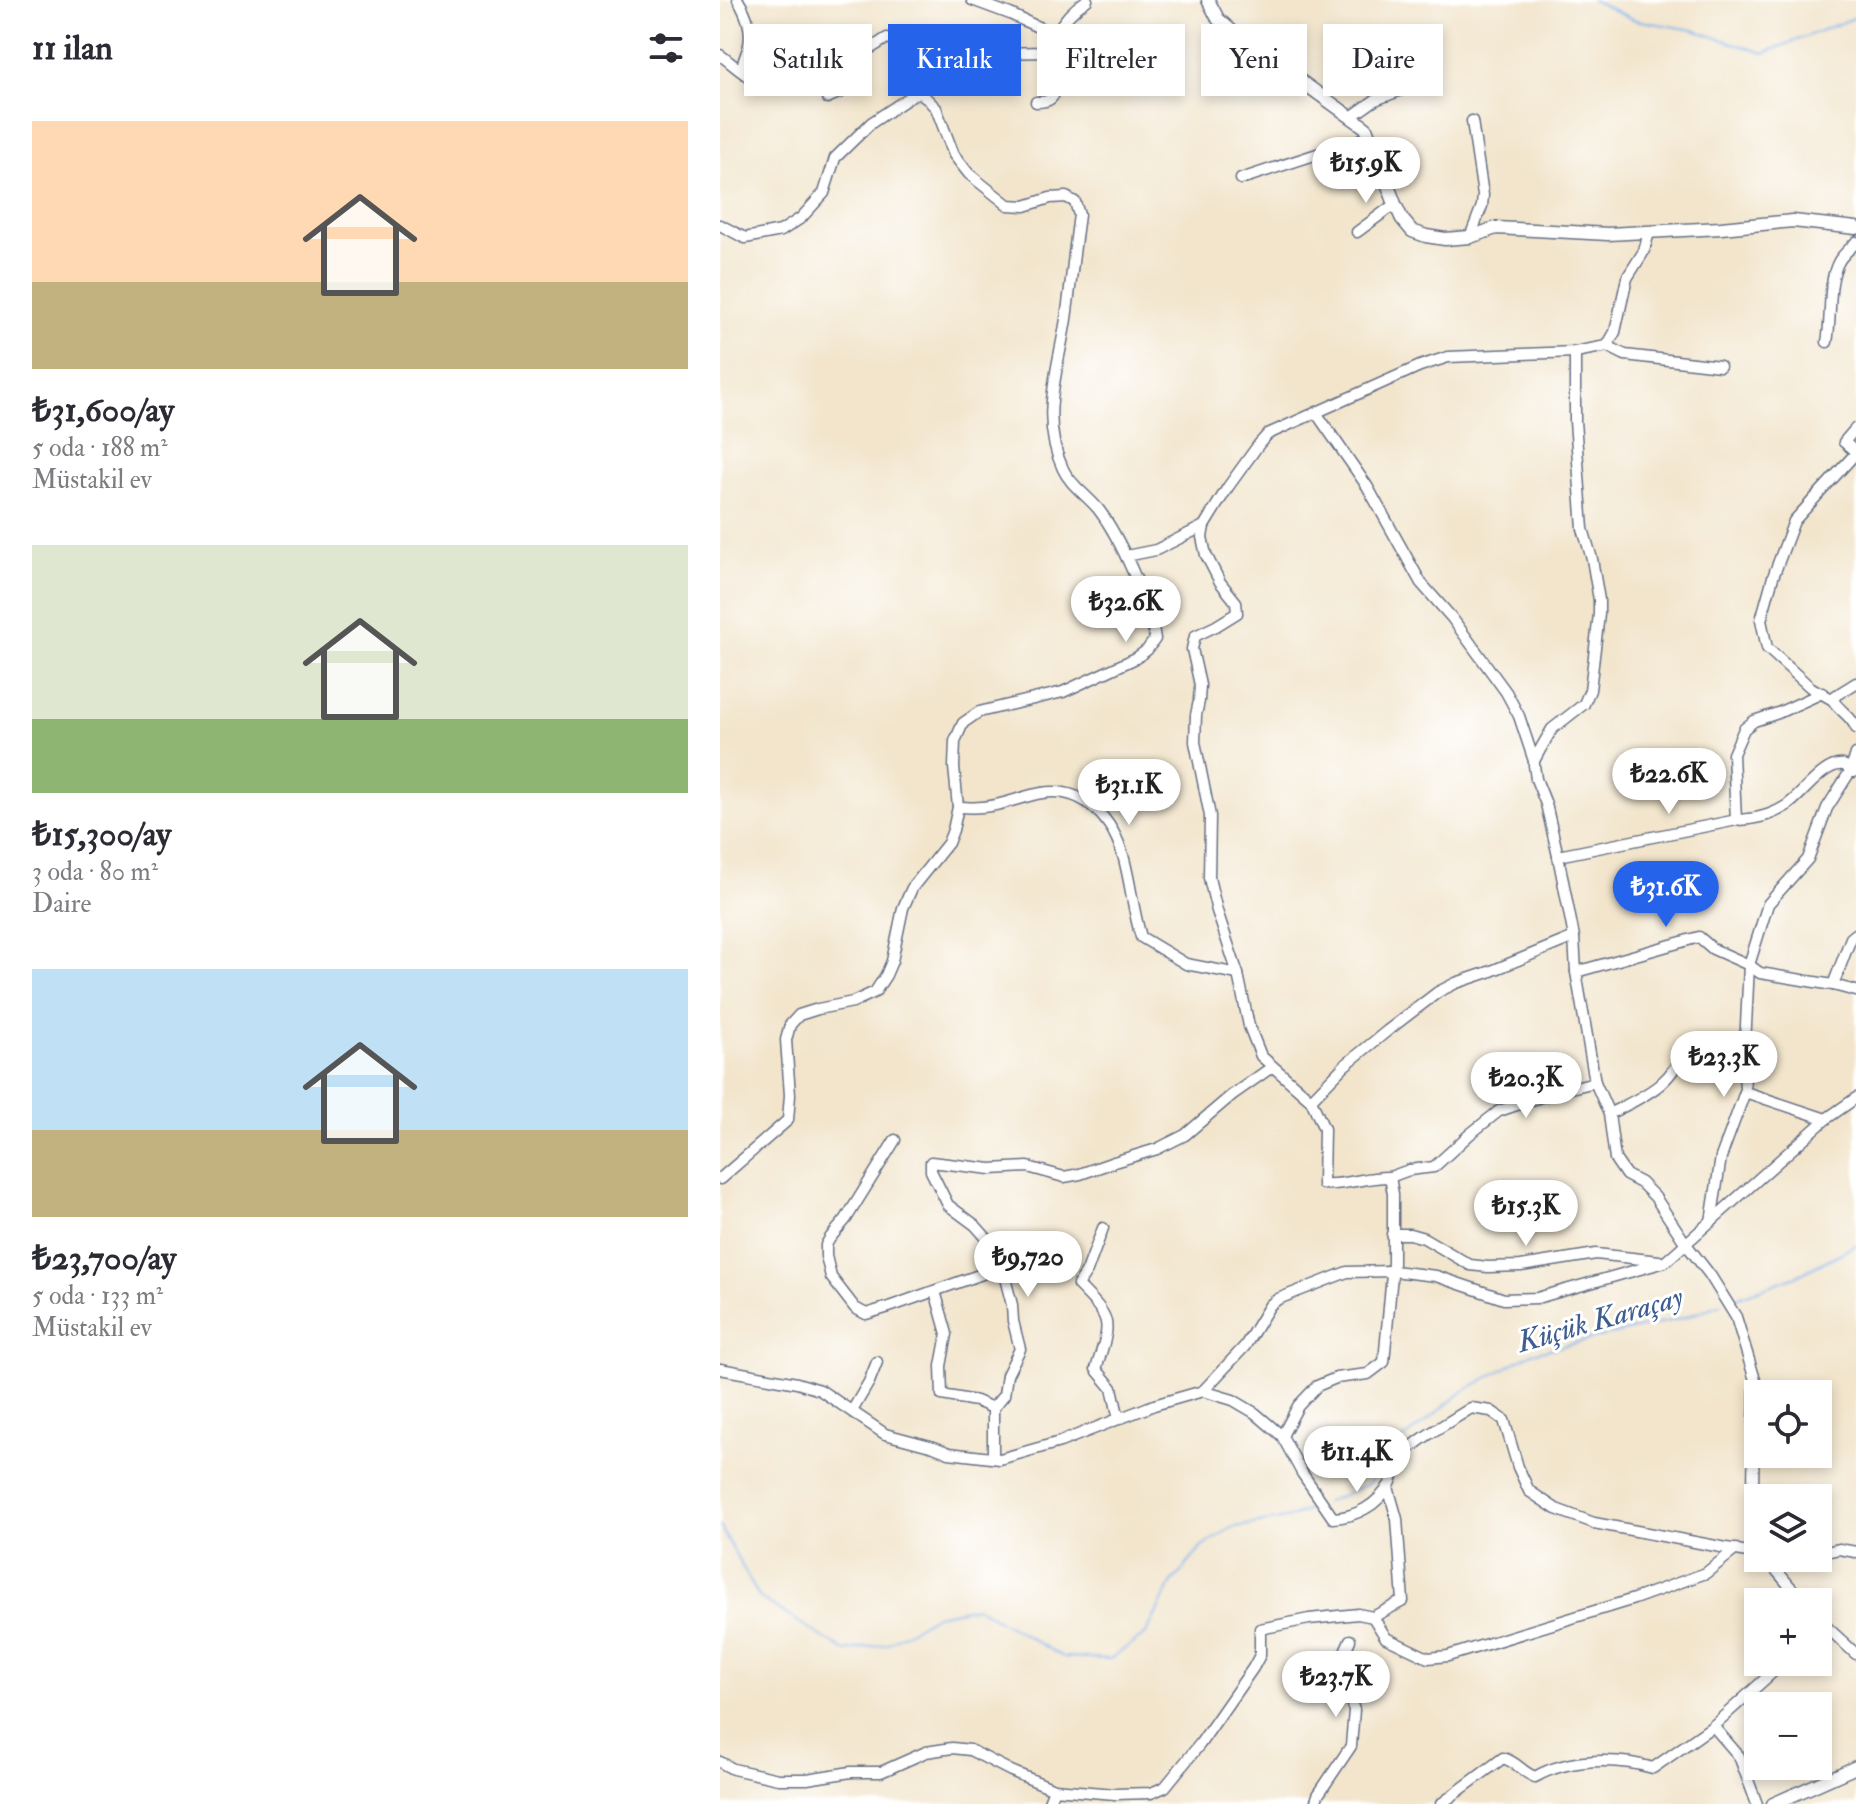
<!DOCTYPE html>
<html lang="tr">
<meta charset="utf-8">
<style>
:root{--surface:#fff;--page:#f7f7f7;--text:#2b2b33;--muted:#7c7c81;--accent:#2563eb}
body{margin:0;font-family:"IM FELL Double Pica",serif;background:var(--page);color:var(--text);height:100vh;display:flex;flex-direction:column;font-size:30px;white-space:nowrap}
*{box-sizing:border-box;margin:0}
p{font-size:26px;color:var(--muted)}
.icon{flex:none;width:44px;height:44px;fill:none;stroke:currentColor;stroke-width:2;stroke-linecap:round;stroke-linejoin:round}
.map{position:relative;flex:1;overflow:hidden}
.panel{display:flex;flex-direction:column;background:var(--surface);width:720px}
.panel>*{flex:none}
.guide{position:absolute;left:24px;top:24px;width:760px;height:72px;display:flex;gap:16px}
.controls{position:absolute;left:1024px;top:1380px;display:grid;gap:16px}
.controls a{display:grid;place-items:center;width:88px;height:88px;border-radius:0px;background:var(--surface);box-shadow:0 4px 12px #0003;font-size:40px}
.price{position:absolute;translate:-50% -68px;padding:0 18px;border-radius:28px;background:#fff;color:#222;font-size:26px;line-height:52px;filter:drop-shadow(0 2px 4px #0008)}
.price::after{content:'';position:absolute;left:50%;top:48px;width:24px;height:18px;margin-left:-12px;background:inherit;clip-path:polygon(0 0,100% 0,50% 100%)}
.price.selected{background:var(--accent);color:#fff}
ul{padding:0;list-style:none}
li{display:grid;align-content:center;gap:16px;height:424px;padding:0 32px}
li span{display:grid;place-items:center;height:248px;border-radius:0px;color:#555}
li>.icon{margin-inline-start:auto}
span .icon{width:144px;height:144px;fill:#fffc;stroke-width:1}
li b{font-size:34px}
h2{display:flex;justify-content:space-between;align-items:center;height:96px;padding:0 32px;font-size:34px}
.pill{padding:0 28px;border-radius:0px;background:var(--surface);box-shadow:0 4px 12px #0003;font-size:28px;line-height:72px}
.pill.selected{background:var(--accent);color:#fff}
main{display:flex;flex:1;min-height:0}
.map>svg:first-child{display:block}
</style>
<main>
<section class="panel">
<h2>11 ilan<svg class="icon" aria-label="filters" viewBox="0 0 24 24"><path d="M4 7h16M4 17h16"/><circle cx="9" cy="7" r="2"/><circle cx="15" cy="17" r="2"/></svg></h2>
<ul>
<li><span style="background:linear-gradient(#ffd9b3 65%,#c2b280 0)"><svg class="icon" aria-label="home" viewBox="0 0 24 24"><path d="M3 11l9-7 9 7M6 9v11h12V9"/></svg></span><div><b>₺31,600/ay</b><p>5 oda · 188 m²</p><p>Müstakil ev</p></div></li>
<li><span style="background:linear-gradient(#dfe7d0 70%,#8fb573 0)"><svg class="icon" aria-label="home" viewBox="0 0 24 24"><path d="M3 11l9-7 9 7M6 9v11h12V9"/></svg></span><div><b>₺15,300/ay</b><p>3 oda · 80 m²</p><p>Daire</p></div></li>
<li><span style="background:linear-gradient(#bfe0f5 65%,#c2b280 0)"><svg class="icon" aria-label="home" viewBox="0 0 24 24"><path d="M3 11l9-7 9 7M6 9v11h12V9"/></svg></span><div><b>₺23,700/ay</b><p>5 oda · 133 m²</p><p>Müstakil ev</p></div></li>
</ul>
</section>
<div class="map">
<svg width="1136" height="1804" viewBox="0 0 1136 1804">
<rect width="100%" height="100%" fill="#fff"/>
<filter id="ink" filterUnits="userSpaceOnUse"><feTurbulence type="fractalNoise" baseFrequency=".0125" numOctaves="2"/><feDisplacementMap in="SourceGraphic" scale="16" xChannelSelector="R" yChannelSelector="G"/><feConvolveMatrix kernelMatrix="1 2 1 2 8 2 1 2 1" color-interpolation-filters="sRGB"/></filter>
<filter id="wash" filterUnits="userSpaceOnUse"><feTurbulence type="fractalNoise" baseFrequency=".006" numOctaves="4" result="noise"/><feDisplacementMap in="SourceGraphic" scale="32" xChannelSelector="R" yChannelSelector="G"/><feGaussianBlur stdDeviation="1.8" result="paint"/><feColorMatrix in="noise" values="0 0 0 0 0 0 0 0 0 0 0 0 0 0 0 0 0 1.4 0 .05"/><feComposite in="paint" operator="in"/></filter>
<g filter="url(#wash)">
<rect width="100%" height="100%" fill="#f2e5cc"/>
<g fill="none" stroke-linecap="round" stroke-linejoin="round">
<g stroke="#7fb3ec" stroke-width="2">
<polyline points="872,0 915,20 973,30 1044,53 1136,17"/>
<polyline points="1011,1300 1081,1274 1136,1245"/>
<polyline points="607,1502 648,1484 673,1448 742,1392 812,1353 963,1318 1001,1304"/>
<polyline points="0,1526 39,1597 125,1651 167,1644 216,1615 256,1607 343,1657 390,1659 426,1634 451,1584 482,1547 511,1528 571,1517 598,1506"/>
</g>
</g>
</g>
<g filter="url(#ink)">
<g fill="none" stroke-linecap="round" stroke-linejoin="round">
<g stroke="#666f84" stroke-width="13">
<g id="minor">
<path d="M 18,0 C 26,13 32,30 29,45 C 27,54 22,61 22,71"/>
<polyline points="252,0 290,14 320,28 336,33"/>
<polyline points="328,52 360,73 381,76 406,61"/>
<path d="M 0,55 C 8,60 24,75 30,77 C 50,84 131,58 151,48 C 157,45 162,41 167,38 L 209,50 L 223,64"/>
<polyline points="107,98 128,89 120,60"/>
<path d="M 316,102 C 320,102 327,102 330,99 C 339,93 338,70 340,60"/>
<polyline points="631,117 655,100 698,84 703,77 700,57"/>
<polyline points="521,179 649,137"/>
<path d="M 0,225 L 25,238 L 61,231 L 81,218 L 104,193 L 115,158 L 151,123 L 199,91 L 223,64 L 280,53 L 328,52 C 332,46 333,40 336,34 C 343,20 355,8 367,0"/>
<polyline points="637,232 675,204"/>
<polyline points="750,237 762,206 763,195 752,121"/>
<path d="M 1107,342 C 1112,317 1107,282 1119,261 C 1123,254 1131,248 1136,242"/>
<polyline points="887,346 905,355 1000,366"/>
<polyline points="855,352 855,421 863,529 872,559 879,600 879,614 870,690 864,704 832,729 821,748 814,761 814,765 816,779 826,804 838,856 854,937 856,972 875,1082 889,1114 895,1159 906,1175 921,1183 935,1197 966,1244 990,1275 1016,1317 1035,1380 1033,1487 1035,1519 1038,1534"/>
<polyline points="597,414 647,486 701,583 732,618 786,692 799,716 814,761"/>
<polyline points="1136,428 1124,442 1136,452"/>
<polyline points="406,556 436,550 484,526"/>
<path d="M 1136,683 L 1115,696 L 1113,700 C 1119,711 1132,716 1136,728"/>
<polyline points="1113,700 1090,687 1047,648 1041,620 1053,577 1074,521 1136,453"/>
<path d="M 238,807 C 246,807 254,808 262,807 C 283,806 302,796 322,793 C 365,786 394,821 404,859 C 411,885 413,911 421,937 L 466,964 L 518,974"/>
<polyline points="1016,820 1013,754 1024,729 1034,721 1058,713 1102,693"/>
<path d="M 838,856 L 1017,820 C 1036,819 1050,816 1066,806 C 1082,796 1104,762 1123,765 C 1127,766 1131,770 1134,772"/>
<polyline points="856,972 979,937 993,949 1029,965 1040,973 1113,985 1136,991"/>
<polyline points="1113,985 1131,938 1136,934"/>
<polyline points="993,1063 1024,1058"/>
<polyline points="1025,1092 1024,1065 1029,965 1048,904 1088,859 1107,808 1131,770 1136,754"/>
<polyline points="591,1100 624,1066 667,1031 718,992 736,983 769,972 854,937"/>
<path d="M 889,1114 C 921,1097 953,1086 964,1047"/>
<polyline points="175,1140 126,1219 110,1238 106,1245 106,1256 111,1277 135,1308 146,1314 169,1307 262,1274 274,1267 278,1253"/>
<polyline points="670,1177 689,1170 714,1167 750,1134 779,1111 835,1092 875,1082"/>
<path d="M 0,1179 L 68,1120 L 70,1095 L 66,1040 L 70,1025 L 79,1015 L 98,1009 L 133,1002 L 155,992 L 166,975 L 172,961 L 183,908 L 192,888 L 228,843 L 233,830 L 238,807 L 234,767 L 235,741 L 243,723 L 259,712 L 343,692 L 416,658 L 427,650 L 435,639 C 430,604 400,538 379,510 C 368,496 350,485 343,469 C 319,418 338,371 346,319 C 351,284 354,250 359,215 L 355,202 L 346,197 L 330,198 L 305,206 L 288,205 L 249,174 L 234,155 L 216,108 L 199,91"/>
<polyline points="991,1222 1001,1157 1025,1092 1106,1119"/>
<path d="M 383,1228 L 367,1271 L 358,1285 C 394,1321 391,1321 376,1369 L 392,1388 L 399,1419"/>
<polyline points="672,1234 690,1234 704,1238 750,1265 768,1267 801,1266 876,1254 939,1261"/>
<polyline points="215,1291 227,1334 221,1366 222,1395 256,1401 273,1408"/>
<path d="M 0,1369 L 77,1383 L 100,1390 L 165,1434 L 214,1447 L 229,1453 L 280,1459 L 340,1442 L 434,1405 L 483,1391 L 513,1400 L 535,1413 L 562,1436 L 582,1473 L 613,1518 C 636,1517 658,1505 670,1484 C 674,1475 677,1463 683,1455 C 700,1437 730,1422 751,1408 L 771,1411 L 784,1420 L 798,1467 L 809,1491 L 836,1509 L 874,1523 L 1038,1554"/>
<polyline points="483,1391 525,1346 550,1305 558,1299 627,1272 673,1271 716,1276 784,1299 817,1298 945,1262 1106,1119 1136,1098"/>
<polyline points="132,1411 149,1382 157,1362"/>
<path d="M 562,1436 L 578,1406 L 597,1386 L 616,1378 L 648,1374 L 664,1362 L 673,1263 L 673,1194 L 670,1177 C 647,1176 626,1186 603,1184 L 604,1129 L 591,1100 L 541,1056 L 529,1026 L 518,974 L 497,911 L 489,878 L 490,816 L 475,742 L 476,715 L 479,701 L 480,685 L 472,649 L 475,636 L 496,626 L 517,613 L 516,602 L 500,582 L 486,555 L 482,537 L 484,526 L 508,487 L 539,444 L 548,434 L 700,366 L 728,357 L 855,352 L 887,346 L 895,332 L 907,278 L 924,251 L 929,232"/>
<polyline points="273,1458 273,1408 284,1395 287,1375 300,1349 293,1321 292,1305 278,1251 255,1225 228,1205 211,1171 211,1162 271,1169 308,1167 344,1177 360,1174 394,1162 437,1149 465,1135 512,1095 552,1067"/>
<polyline points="1098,1554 1119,1549 1136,1552"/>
<polyline points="1046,1558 1083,1602"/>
<polyline points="1053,1564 1080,1558"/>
<polyline points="653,1617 666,1638 708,1658 728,1656 914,1599 986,1573 1016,1549"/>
<polyline points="1098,1619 1136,1654"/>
<polyline points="993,1726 1019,1756 1037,1804"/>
<polyline points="0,1762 13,1769 58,1779 87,1779 131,1772 161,1772 206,1752 232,1748 250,1750 291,1771 334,1789 328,1804"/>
<polyline points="334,1789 395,1794 431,1793 445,1787 480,1744 533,1668 540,1655 540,1629 589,1619 638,1614 653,1617 683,1601 677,1519 668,1487"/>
<polyline points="595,1804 598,1795 631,1746 634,1710 618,1667 630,1640"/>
<path d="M 721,1804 L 783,1758 C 799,1763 800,1771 815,1777 C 848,1758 897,1757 933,1768 L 993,1726 L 1064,1662"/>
</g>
</g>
<g stroke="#666f84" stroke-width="15">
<g id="tertiary">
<polyline points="488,0 498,19 514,33 646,128 675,204 682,219 692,231 706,236 725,239 750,237 776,228 888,234 1001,228 1073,221 1136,228"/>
<polyline points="1053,1804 1136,1767"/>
</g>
</g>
<use href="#minor" stroke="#fff" stroke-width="10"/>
<use href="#tertiary" stroke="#fff" stroke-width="12"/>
</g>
</g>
<g text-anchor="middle" stroke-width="6" stroke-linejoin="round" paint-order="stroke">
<g font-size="30" font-style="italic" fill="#3e5d90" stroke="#fff">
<text transform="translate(880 1319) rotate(-16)" y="10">Küçük Karaçay</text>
</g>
</g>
</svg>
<div class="controls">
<a><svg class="icon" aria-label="locate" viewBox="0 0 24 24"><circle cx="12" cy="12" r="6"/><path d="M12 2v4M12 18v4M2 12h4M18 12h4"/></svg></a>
<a><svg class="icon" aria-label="layers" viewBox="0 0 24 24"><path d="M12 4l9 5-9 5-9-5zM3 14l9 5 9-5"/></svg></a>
<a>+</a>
<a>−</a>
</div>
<b class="price" style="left:646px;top:205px">₺15.9K</b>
<b class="price" style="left:406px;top:644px">₺32.6K</b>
<b class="price" style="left:949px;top:816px">₺22.6K</b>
<b class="price" style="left:409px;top:827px">₺31.1K</b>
<b class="price selected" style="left:946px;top:929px">₺31.6K</b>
<b class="price" style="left:1004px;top:1099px">₺23.3K</b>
<b class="price" style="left:806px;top:1120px">₺20.3K</b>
<b class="price" style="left:806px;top:1248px">₺15.3K</b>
<b class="price" style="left:308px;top:1299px">₺9,720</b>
<b class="price" style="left:637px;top:1494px">₺11.4K</b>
<b class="price" style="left:616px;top:1719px">₺23.7K</b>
<div class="guide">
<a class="pill">Satılık</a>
<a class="pill selected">Kiralık</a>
<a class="pill">Filtreler</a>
<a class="pill">Yeni</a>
<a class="pill">Daire</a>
</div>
</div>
</main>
